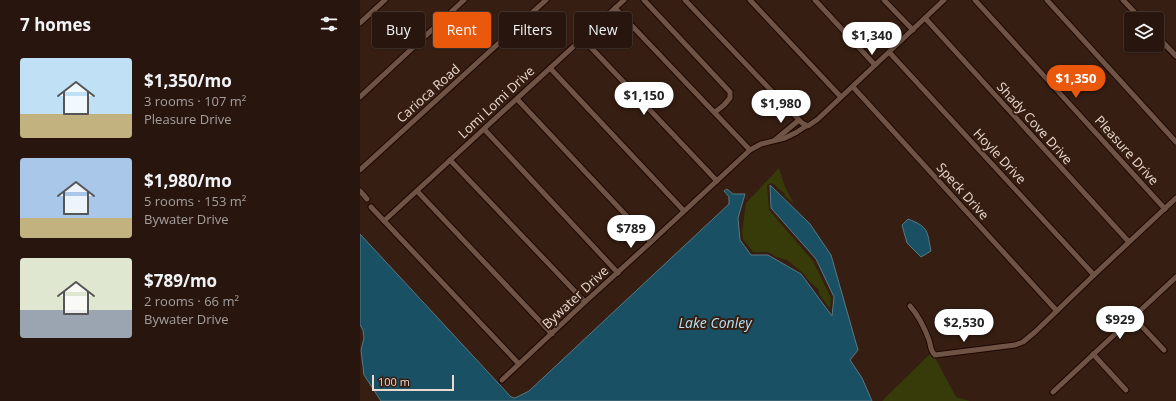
<!DOCTYPE html>
<meta charset="utf-8">
<style>
:root{--surface:#28160e;--page:#34231c;--text:#f1f3f6;--muted:#a59f9e;--line:#44352e;--accent:#ea580c}
body{margin:0;font-family:"Open Sans",sans-serif;background:var(--page);color:var(--text);height:100vh;display:flex;flex-direction:column;font-size:15px;white-space:nowrap}
*{box-sizing:border-box;margin:0}
p{font-size:13px;color:var(--muted)}
.icon{flex:none;width:22px;height:22px;fill:none;stroke:currentColor;stroke-width:2;stroke-linecap:round;stroke-linejoin:round}
.map{position:relative;flex:1;overflow:hidden}
.side{display:flex;flex-direction:column;background:var(--surface);width:360px}
.side>*{flex:none}
.top-card{position:absolute;left:12px;top:12px;width:380px;height:36px;display:flex;gap:8px}
.tools{position:absolute;left:764px;top:12px;display:grid;gap:8px}
.tools a{display:grid;place-items:center;width:40px;height:40px;border-radius:4px;background:var(--surface);box-shadow:0 1px 3px #0004,0 0 0 1px var(--line);font-size:20px}
.scale{position:absolute;left:12px;bottom:10px;width:82px;box-sizing:border-box;padding-left:4px;border:2px solid #ead9d1;border-top:0;font-size:11px;line-height:14px;white-space:nowrap;color:#ead9d1;-webkit-text-stroke:3px #361e12;paint-order:stroke}
.price{position:absolute;translate:-50% -34px;padding:0 9px;border-radius:14px;background:#fff;color:#222;font-size:13px;line-height:26px;filter:drop-shadow(0 1px 2px #0008)}
.price::after{content:'';position:absolute;left:50%;top:24px;width:12px;height:9px;margin-left:-6px;background:inherit;clip-path:polygon(0 0,100% 0,50% 100%)}
.price.active{background:var(--accent);color:#fff}
ul{padding:0;list-style:none}
li{display:flex;align-items:center;gap:12px;height:100px;padding:0 20px}
li span{display:grid;place-items:center;flex:none;width:112px;height:80px;border-radius:4px;color:#555}
li>.icon{margin-inline-start:auto}
span .icon{width:48px;height:48px;fill:#fffc;stroke-width:1}
li b{font-size:17px}
h2{display:flex;justify-content:space-between;align-items:center;height:48px;padding:0 20px;font-size:17px}
.chip{padding:0 14px;border-radius:4px;background:var(--surface);box-shadow:0 1px 3px #0004,0 0 0 1px var(--line);font-size:14px;line-height:36px}
.chip.active{background:var(--accent);color:#fff}
main{display:flex;flex:1;min-height:0}
.map>svg:first-child{display:block}
</style>
<main>
<section class="side">
<h2>7 homes<svg class="icon" aria-label="filters" viewBox="0 0 24 24"><path d="M4 7h16M4 17h16"/><circle cx="9" cy="7" r="2"/><circle cx="15" cy="17" r="2"/></svg></h2>
<ul>
<li><span style="background:linear-gradient(#bfe0f5 70%,#c2b280 0)"><svg class="icon" aria-label="home" viewBox="0 0 24 24"><path d="M3 11l9-7 9 7M6 9v11h12V9"/></svg></span><div><b>$1,350/mo</b><p>3 rooms · 107 m²</p><p>Pleasure Drive</p></div></li>
<li><span style="background:linear-gradient(#a9c7e8 75%,#c2b280 0)"><svg class="icon" aria-label="home" viewBox="0 0 24 24"><path d="M3 11l9-7 9 7M6 9v11h12V9"/></svg></span><div><b>$1,980/mo</b><p>5 rooms · 153 m²</p><p>Bywater Drive</p></div></li>
<li><span style="background:linear-gradient(#dfe7d0 65%,#9aa5b1 0)"><svg class="icon" aria-label="home" viewBox="0 0 24 24"><path d="M3 11l9-7 9 7M6 9v11h12V9"/></svg></span><div><b>$789/mo</b><p>2 rooms · 66 m²</p><p>Bywater Drive</p></div></li>
</ul>
</section>
<div class="map">
<svg width="816" height="401" viewBox="0 0 816 401">
<rect width="100%" height="100%" fill="#361e12"/>
<g fill="#373a09">
<polygon points="419,168 425,187 434,204 425,196 424,193 412,183 407,185 409,210 453,261 471,298 470,309 459,294 459,290 450,282 443,273 427,260 416,257 408,252 393,252 383,239 382,233 386,203"/>
<polygon points="572,352 596,397 610,401 522,401"/>
</g>
<g fill="#1a5063" stroke="#587984">
<polygon points="410,185 450,224 471,255 498,350 490,360 502,378 512,401 21,401 4,375 1,350 4,338 3,330 0,325 0,234 151,397 155,398 169,391 369,204 369,197 364,191 367,189 373,194 385,194 378,218 380,240 391,255 408,255 441,274 472,316 474,297 456,259 411,208"/>
<path d="M 548,219 C 569,227 567,231 571,251 L 561,257 L 547,243 L 542,225 Z"/>
</g>
<g fill="none" stroke-linecap="round" stroke-linejoin="round">
<g stroke="#1d0700" stroke-width="7">
<g id="minor">
<polyline points="284,0 370,92 370,98 364,105 355,112"/>
<polyline points="325,0 442,123 448,126 458,119 584,0"/>
<polyline points="390,0 481,97"/>
<polyline points="455,0 515,65"/>
<polyline points="524,0 553,30"/>
<polyline points="615,0 805,209"/>
<polyline points="687,0 816,142"/>
<polyline points="763,0 781,19"/>
<polyline points="255,8 390,150"/>
<polyline points="565,18 769,242"/>
<polyline points="0,23 25,0"/>
<polyline points="797,36 816,56"/>
<polyline points="222,38 357,181"/>
<polyline points="529,52 734,275"/>
<polyline points="190,68 324,211"/>
<polyline points="493,87 697,311"/>
<polyline points="0,97 104,0"/>
<polyline points="157,99 291,242"/>
<polyline points="124,129 258,273"/>
<polyline points="415,140 439,120"/>
<polyline points="90,160 225,302"/>
<polyline points="0,170 186,0"/>
<polyline points="0,191 7,199"/>
<polyline points="57,191 192,334"/>
<polyline points="11,207 159,364"/>
<polyline points="24,221 264,0"/>
<path d="M 550,306 C 558,315 565,329 569,340 C 571,346 570,351 575,355 L 655,345 L 663,342 L 675,332 L 734,275 L 816,198"/>
<polyline points="773,317 804,350"/>
<polyline points="733,354 766,390"/>
<polyline points="142,380 225,302 291,242 390,150 401,144 425,138 437,132 446,126"/>
<polyline points="693,392 816,277"/>
</g>
</g>
<use href="#minor" stroke="#6f5345" stroke-width="5"/>
</g>
<g text-anchor="middle" stroke-width="4" stroke-linejoin="round" paint-order="stroke">
<g font-size="13" fill="#ead9d1" stroke="#361e12">
<text transform="translate(68 93) rotate(-42)" y="5">Carioca Road</text>
<text transform="translate(136 102) rotate(-43)" y="5">Lomi Lomi Drive</text>
<text transform="translate(675 123) rotate(48)" y="5">Shady Cove Drive</text>
<text transform="translate(767 150) rotate(48)" y="5">Pleasure Drive</text>
<text transform="translate(640 156) rotate(47)" y="5">Hoyle Drive</text>
<text transform="translate(603 191) rotate(48)" y="5">Speck Drive</text>
<text transform="translate(215 297) rotate(-43)" y="5">Bywater Drive</text>
</g>
<g font-size="14" font-style="italic" fill="#b4e2f6" stroke="#361e12">
<text x="355" y="328">Lake Conley</text>
</g>
</g>
</svg>
<div class="tools">
<a><svg class="icon" aria-label="layers" viewBox="0 0 24 24"><path d="M12 4l9 5-9 5-9-5zM3 14l9 5 9-5"/></svg></a>
</div>
<div class="scale">100 m</div>
<b class="price" style="left:512px;top:56px">$1,340</b>
<b class="price active" style="left:716px;top:99px">$1,350</b>
<b class="price" style="left:284px;top:116px">$1,150</b>
<b class="price" style="left:421px;top:124px">$1,980</b>
<b class="price" style="left:271px;top:249px">$789</b>
<b class="price" style="left:760px;top:340px">$929</b>
<b class="price" style="left:604px;top:343px">$2,530</b>
<div class="top-card">
<a class="chip">Buy</a>
<a class="chip active">Rent</a>
<a class="chip">Filters</a>
<a class="chip">New</a>
</div>
</div>
</main>
